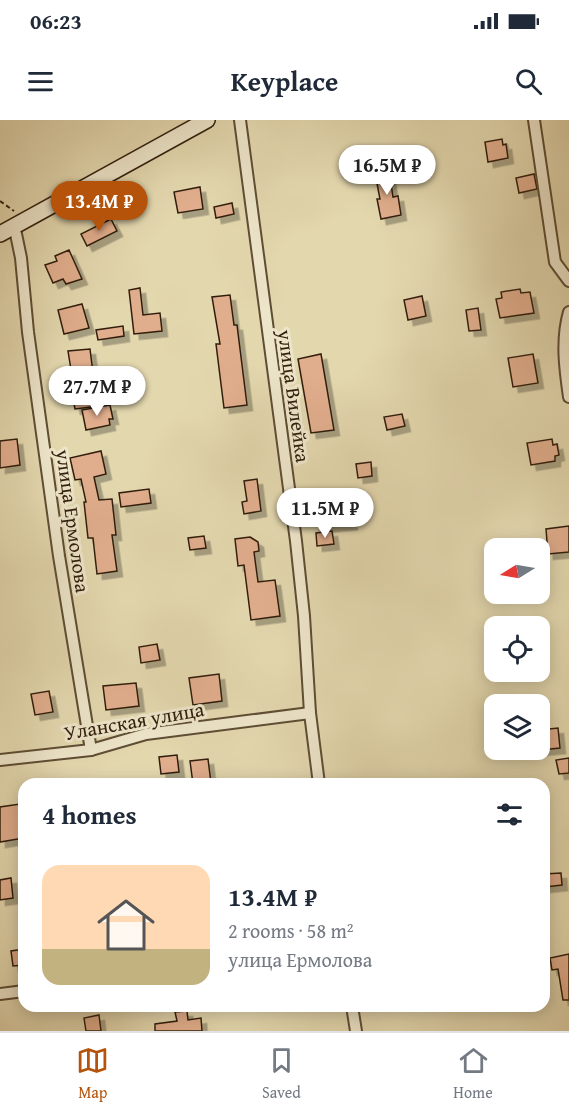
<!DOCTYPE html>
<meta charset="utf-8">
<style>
:root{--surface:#fff;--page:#f6f6f7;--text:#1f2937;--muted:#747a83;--line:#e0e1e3;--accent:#b45309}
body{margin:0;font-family:"Gentium Book Plus",serif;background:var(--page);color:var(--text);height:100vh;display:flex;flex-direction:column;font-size:22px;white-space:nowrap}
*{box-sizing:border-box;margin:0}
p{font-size:20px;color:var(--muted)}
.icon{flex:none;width:33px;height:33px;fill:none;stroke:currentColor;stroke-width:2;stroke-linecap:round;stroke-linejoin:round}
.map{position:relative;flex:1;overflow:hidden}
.sheet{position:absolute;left:18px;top:658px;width:532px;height:234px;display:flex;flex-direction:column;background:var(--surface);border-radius:18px;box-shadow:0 3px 15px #0003}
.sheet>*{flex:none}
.needle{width:39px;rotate:259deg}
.buttons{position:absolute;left:484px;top:418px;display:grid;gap:12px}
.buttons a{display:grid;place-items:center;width:66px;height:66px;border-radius:12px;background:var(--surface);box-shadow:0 3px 15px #0003;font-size:30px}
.price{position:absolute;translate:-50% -51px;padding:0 14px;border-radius:21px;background:#fff;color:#222;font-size:20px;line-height:39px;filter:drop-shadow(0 2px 3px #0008)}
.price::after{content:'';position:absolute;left:50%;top:36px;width:18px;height:14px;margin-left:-9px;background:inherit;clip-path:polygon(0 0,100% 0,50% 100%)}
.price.current{background:var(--accent);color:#fff}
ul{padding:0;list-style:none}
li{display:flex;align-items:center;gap:18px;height:150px;padding:0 24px}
li span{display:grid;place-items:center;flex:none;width:168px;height:120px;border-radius:18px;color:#555}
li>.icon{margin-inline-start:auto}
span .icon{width:72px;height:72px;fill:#fffc;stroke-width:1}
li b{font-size:26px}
h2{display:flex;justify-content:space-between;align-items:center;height:72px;padding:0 24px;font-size:26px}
.status{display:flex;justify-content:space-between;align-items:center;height:42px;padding:0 30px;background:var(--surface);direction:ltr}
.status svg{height:16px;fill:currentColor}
header{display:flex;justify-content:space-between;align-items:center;height:78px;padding:0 24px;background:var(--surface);font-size:27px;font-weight:700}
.dock{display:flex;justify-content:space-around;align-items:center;height:84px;border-top:2px solid var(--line);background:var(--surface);font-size:16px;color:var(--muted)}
.dock a{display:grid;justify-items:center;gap:3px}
.dock .current{color:var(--accent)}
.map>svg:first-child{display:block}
</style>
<div class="status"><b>06:23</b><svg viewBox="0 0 49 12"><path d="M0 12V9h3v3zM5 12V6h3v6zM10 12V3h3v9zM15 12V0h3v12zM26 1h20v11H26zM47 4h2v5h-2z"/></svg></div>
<header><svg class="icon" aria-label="menu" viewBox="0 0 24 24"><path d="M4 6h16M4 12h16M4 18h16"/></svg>Keyplace<svg class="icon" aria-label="search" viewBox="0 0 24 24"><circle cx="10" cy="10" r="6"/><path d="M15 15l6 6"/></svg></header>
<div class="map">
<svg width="569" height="911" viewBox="0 0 569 911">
<defs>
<filter id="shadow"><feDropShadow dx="5.5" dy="5.5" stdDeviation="0" flood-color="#0004"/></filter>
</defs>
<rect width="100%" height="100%" fill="#e3d7ae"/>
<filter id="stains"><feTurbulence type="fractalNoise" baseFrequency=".00333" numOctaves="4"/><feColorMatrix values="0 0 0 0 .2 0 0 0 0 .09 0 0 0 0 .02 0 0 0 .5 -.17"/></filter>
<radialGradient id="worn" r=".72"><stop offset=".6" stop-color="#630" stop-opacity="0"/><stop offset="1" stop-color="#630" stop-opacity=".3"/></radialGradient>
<g fill="#e1ae8d" stroke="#311f0c" stroke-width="1.5" filter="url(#shadow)">
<polygon points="502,19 503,25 506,24 508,38 488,42 485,22"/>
<polygon points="389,50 393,77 398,76 401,95 381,99 377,79 380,79 375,53"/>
<polygon points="534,54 537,69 519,73 516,58"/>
<polygon points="200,67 203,89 178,93 174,72"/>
<polygon points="232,83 234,94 216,98 214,87"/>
<polygon points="111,99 117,111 87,126 81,114"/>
<polygon points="69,130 82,159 66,164 63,159 53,163 45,145 57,141 55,136"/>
<polygon points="140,168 143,195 160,193 162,211 134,214 129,170"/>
<polygon points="520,169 521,173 530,172 534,193 500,198 496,179 502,178 501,172"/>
<polygon points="230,175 234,205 237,205 247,285 224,288 216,224 220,224 212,177"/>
<polygon points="422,176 426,196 408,200 404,180"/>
<polygon points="82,184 89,208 64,214 58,190"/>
<polygon points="478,188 481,210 469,211 466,190"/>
<polygon points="123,206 124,216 98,220 96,210"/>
<polygon points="90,229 93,253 72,256 68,231"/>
<polygon points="321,234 334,310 311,313 298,239"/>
<polygon points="533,234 538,263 513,267 508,238"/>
<polygon points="89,277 91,287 75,289 73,279"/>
<polygon points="110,285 113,299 109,299 110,305 86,310 82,290"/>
<polygon points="402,294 405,306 387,310 384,297"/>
<polygon points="17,319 20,345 0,348 0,321"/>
<polygon points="552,319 553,325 557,324 559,335 555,336 555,341 531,345 527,323"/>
<polygon points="101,331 106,354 94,357 99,380 112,379 116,415 112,415 117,451 97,454 93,418 88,418 84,382 86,382 81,359 75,360 70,338"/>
<polygon points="371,342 372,356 358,358 356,344"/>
<polygon points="257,359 261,391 244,394 242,382 247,381 244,361"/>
<polygon points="149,369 151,383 121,387 119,373"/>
<polygon points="349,379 352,404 324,407 321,382"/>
<polygon points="569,406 569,432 548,434 546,409"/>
<polygon points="332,411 334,424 317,426 316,413"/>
<polygon points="204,416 206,428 190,430 188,418"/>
<polygon points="250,417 258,422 259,431 254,432 258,462 275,460 280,496 251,500 244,445 238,446 235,419"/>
<polygon points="157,524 160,540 141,543 139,527"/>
<polygon points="219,554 222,581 193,585 189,558"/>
<polygon points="136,563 139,586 106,590 103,566"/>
<polygon points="49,571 53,592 35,595 31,574"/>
<polygon points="558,608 560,628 540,630 540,610"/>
<polygon points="177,635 179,652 161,654 159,637"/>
<polygon points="569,638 569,653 559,654 556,640"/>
<polygon points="208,639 211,663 193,664 190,641"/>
<polygon points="20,684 24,718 0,722 0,687"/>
<polygon points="561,753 562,765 545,767 544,754"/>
<polygon points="11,758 13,778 0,780 0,760"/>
<polygon points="24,829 24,845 13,846 11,831"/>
<polygon points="569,834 569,880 563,880 558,849 552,850 550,838"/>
<polygon points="187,891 188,900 201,898 202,911 155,911 155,904 177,901 175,892"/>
<polygon points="99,895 101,911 86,911 84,898"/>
</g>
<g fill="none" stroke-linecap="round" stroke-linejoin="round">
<g stroke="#5e4d34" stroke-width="14">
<g id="street">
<polyline points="240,0 296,421 304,496 310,593 319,664"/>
<polyline points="534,0 555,142 569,161"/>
<polyline points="13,107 16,114 21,138 28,212 59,436 91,630"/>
<path d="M 569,192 C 561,220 565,249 569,277"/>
<polyline points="0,640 91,630 146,614 310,593"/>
<polyline points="0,874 24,871"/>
<polyline points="352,886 356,911"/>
</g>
</g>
<g stroke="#311f0c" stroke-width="18">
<polyline id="secondary" points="0,114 207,0"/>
</g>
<polyline stroke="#311f0c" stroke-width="2" stroke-dasharray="4.5 3" stroke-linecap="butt" points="0,81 14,91"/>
<use href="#street" stroke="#ede5ca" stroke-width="10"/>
<use href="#secondary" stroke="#ede5ca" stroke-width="15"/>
</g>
<g text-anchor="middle" stroke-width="6" stroke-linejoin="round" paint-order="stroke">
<g font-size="20" fill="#311f0c" stroke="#ede5ca">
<text transform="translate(294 276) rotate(82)" y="7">улица Вилейка</text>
<text transform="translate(73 401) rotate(82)" y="7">улица Ермолова</text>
<text transform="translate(134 601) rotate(-10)" y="7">Уланская улица</text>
</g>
</g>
<rect width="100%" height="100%" filter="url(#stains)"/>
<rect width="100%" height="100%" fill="url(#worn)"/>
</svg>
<div class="buttons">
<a><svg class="needle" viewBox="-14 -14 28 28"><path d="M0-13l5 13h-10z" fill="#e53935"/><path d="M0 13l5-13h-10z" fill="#747a83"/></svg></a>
<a><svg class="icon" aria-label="locate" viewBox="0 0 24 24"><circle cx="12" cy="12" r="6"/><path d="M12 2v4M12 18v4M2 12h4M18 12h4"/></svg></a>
<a><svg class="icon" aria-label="layers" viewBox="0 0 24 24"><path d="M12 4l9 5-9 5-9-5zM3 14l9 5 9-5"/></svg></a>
</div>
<b class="price" style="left:387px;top:76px">16.5M ₽</b>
<b class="price current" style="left:99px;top:112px">13.4M ₽</b>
<b class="price" style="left:97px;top:297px">27.7M ₽</b>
<b class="price" style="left:325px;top:419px">11.5M ₽</b>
<section class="sheet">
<h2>4 homes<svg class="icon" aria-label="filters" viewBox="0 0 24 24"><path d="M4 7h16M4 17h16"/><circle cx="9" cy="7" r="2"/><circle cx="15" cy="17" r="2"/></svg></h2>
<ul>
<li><span style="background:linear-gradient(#ffd9b3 70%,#c2b280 0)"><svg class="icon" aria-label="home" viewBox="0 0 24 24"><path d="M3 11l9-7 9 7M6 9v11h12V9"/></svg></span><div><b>13.4M ₽</b><p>2 rooms · 58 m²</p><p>улица Ермолова</p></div></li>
</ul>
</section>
</div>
<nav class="dock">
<a class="current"><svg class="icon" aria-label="map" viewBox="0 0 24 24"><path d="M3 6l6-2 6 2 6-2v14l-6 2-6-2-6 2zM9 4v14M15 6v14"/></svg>Map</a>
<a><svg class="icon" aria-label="saved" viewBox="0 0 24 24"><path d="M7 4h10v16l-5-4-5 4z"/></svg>Saved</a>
<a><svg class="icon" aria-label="home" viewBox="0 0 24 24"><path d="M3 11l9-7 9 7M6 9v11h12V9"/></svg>Home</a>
</nav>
